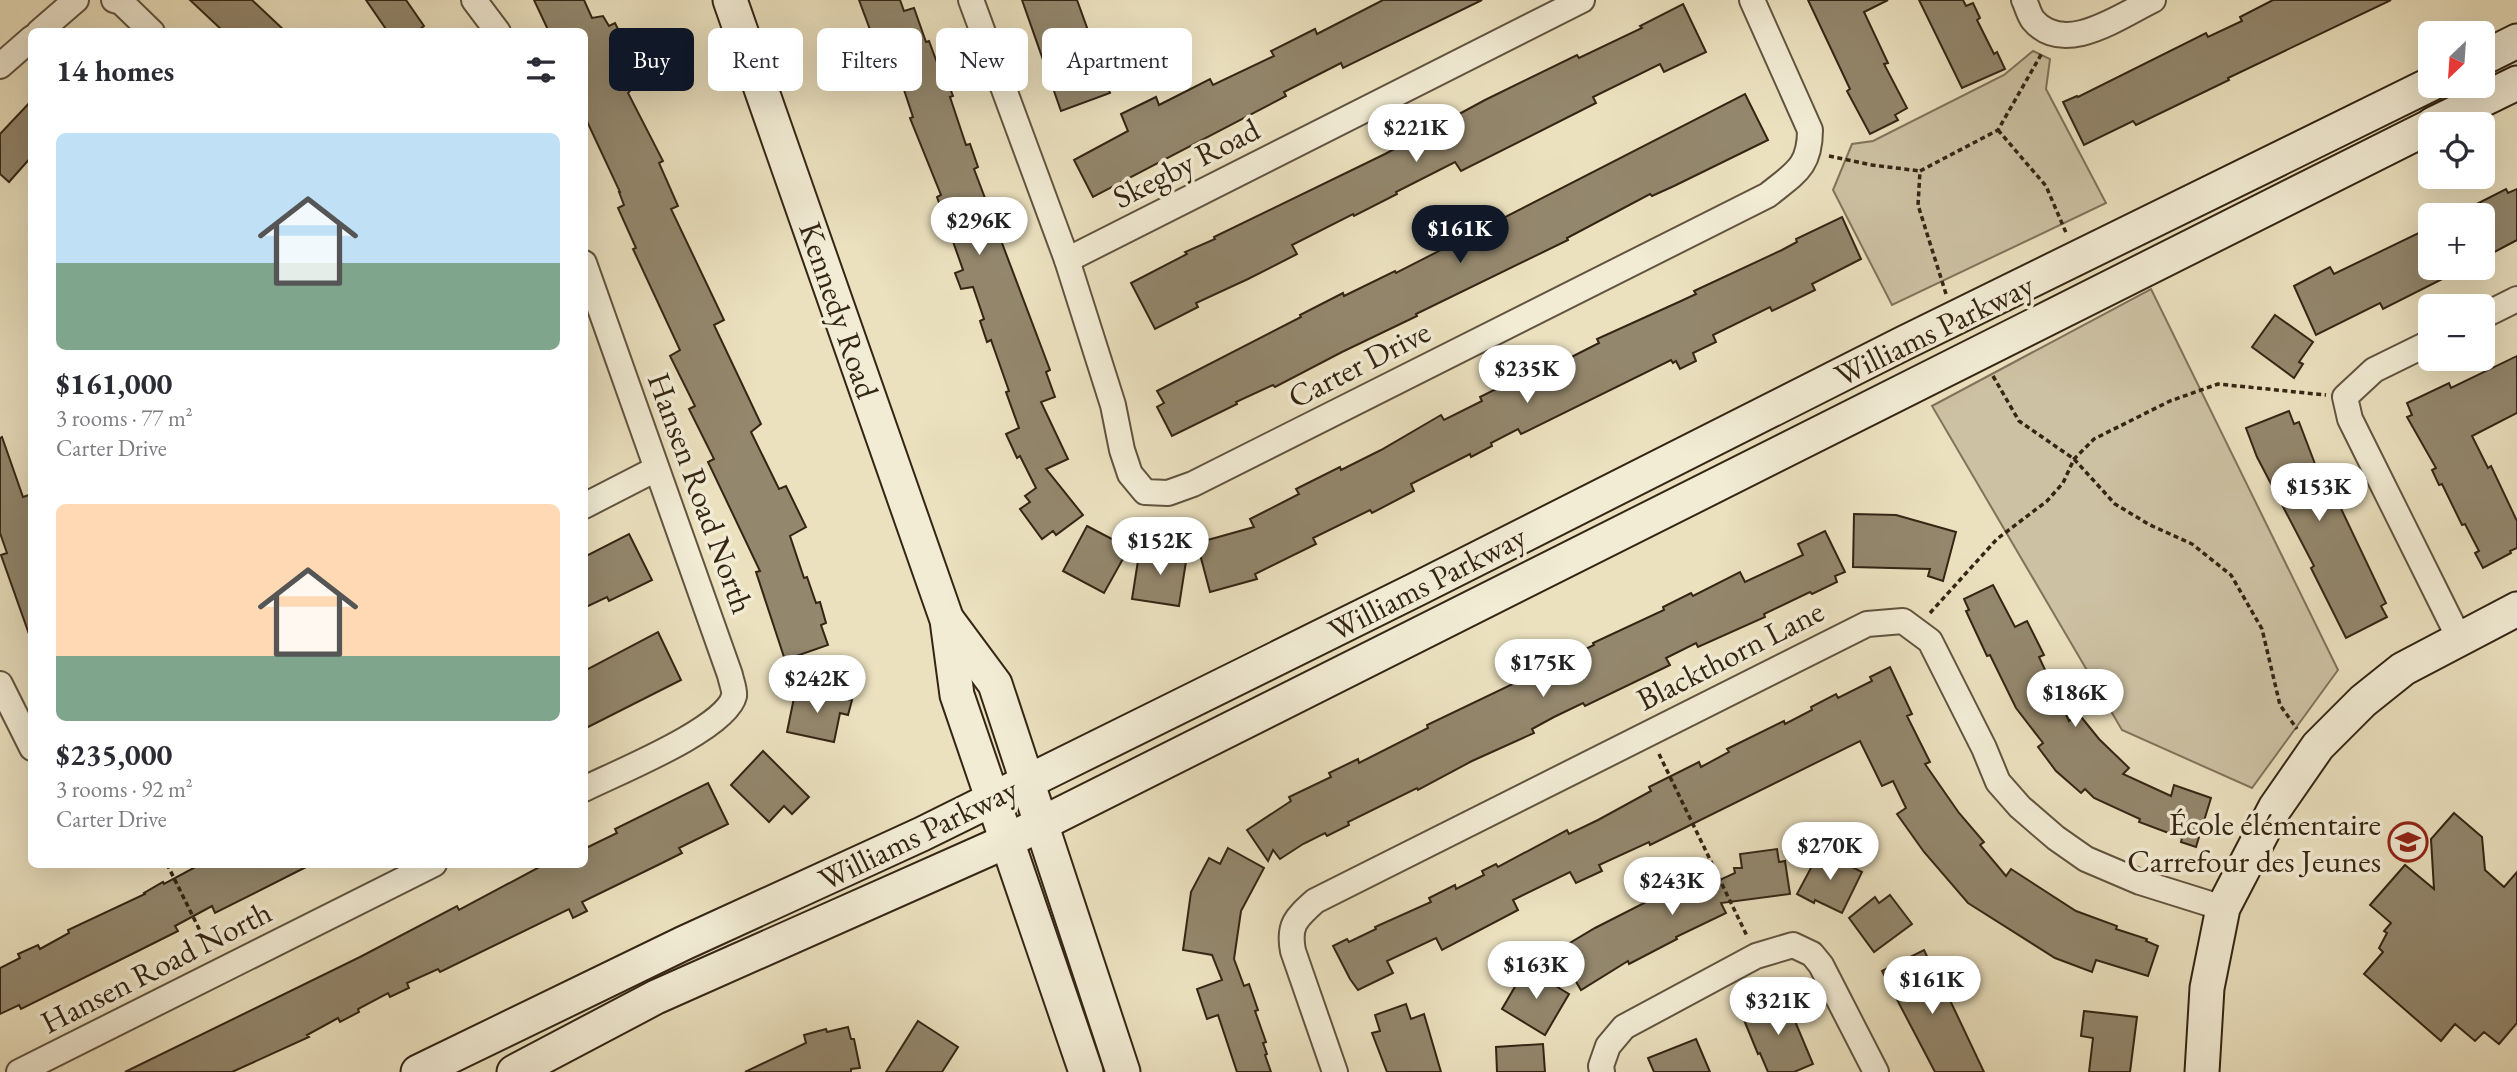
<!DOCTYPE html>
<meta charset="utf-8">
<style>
:root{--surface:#fff;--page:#f2f2f3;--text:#2b2b33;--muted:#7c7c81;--accent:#111827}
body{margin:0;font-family:"EB Garamond",serif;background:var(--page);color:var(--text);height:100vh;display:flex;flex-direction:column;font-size:26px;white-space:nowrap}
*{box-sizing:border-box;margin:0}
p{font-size:23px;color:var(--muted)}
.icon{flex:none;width:38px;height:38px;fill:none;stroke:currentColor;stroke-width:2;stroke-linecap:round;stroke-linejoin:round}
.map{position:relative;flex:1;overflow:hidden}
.side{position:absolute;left:28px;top:28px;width:560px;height:840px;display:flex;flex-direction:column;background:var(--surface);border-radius:10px;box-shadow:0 7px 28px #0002}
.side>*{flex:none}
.top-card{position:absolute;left:609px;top:28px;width:665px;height:63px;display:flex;gap:14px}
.needle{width:46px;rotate:205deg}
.fabs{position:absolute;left:2418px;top:21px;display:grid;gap:14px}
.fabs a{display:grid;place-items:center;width:77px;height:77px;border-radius:10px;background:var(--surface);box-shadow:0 7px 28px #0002;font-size:35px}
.price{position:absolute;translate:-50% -60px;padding:0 16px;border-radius:24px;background:#fff;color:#222;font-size:23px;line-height:46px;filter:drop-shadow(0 2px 4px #0008)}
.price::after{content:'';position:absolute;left:50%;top:42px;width:21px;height:16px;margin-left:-10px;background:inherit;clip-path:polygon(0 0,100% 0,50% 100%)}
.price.current{background:var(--accent);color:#fff}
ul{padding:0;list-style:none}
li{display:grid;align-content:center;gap:14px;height:371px;padding:0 28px}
li span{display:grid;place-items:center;height:217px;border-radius:10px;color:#555}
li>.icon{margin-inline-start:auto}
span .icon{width:126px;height:126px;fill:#fffc;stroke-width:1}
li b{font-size:30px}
h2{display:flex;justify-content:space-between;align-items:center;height:84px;padding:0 28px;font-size:30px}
.pill{padding:0 24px;border-radius:10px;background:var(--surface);box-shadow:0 7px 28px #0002;font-size:24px;line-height:63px}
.pill.current{background:var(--accent);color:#fff}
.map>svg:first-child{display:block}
</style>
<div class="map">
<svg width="2517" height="1072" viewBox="0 0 2517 1072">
<rect width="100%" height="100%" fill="#ebe1bf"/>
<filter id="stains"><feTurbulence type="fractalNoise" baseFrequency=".00286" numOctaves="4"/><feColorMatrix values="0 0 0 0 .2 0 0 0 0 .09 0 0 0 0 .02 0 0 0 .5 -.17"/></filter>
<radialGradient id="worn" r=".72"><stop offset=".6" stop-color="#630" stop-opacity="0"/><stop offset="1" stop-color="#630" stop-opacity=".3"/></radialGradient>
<g fill="#ccc1a2" stroke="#80735b" stroke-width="2">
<polygon points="2033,51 2050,59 2046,89 2106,203 1892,305 1833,190 1852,144 1873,141 2004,75"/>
<polygon points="2151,289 2338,670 2252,788 2122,730 1932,406"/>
</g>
<g fill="#93876d" stroke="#342514" stroke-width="2">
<polygon points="190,0 252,0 286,32 224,32"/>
<polygon points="366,0 406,0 424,26 416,32 388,32"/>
<polygon points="534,0 584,0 592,18 603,16 609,26 615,23 629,51 623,55 637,84 629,88 630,91 628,93 663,161 659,163 678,206 671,209 724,320 714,325 761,424 751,432 779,489 786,486 806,527 790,536 804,578 807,577 816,603 820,602 826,623 821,625 828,645 785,660 756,572 760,571 708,462 714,459 689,409 695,406 670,356 680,350 633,249 636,248 618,208 624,205 619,192 620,192 584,115 584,32 549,32"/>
<polygon points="859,0 900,0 904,11 914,8 926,42 929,41 942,76 945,75 953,96 950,97 966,145 970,144 978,167 974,169 1050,370 1046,372 1055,397 1041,402 1068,459 1046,469 1083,515 1056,535 1053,531 1042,539 1020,509 1030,502 1025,496 1036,488 1020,456 1017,458 1006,434 1019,428 1006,392 1009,391 991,340 987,342 980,321 984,319 973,287 961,289 955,273 963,270 950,233 942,236 936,219 944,217 937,197 941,195 910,118 913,117 902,84 898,85 885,51 878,51"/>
<polygon points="1022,0 1077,0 1098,58 1107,55 1113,71 1103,74 1110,93 1061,111"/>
<polygon points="1383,0 1482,0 1343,68 1341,63 1284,92 1286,96 1093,197 1074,160 1128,131 1121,114 1156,97 1159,105 1210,79 1213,85 1274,56 1271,51 1315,29 1317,34"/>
<polygon points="1808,0 1888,0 1864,12 1888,63 1884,64 1907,108 1895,115 1898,120 1870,134 1847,91 1850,89"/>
<polygon points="1919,0 1963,0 1966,6 1973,3 1980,18 1977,20 1994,54 1997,52 2005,69 1962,88"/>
<polygon points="2273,0 2391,0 2228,78 2229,80 2136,125 2133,121 2084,145 2063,102 2077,96 2078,97 2206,33 2208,37 2242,21 2240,17"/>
<polygon points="1683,4 1706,52 1664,72 1660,64 1593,97 1596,103 1461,171 1455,162 1396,192 1397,194 1354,216 1353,214 1292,245 1297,254 1248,279 1196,303 1198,307 1155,329 1131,283 1187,254 1185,252 1215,239 1214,237 1385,154 1485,100 1577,55 1579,58 1642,28 1640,26"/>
<polygon points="1745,94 1768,140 1674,186 1652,196 1650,194 1567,238 1568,240 1416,314 1417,316 1342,352 1275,387 1273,385 1236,402 1237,404 1172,436 1157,407 1164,403 1157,391 1301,317 1300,315 1343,293 1344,296 1395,271 1396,273"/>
<polygon points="32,100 32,156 9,182 0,174 0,134"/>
<polygon points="2506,189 2508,193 2517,189 2517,240 2483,258 2483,215 2455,215"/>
<polygon points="1842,217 1861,259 1812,284 1815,290 1772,311 1770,307 1713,335 1716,342 1693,353 1696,361 1680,369 1676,361 1673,363 1671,360 1521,434 1518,429 1491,443 1492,446 1471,457 1470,454 1411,484 1414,491 1372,513 1370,510 1313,538 1316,544 1255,574 1257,579 1210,592 1197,543 1254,527 1250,519 1299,494 1296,489 1340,467 1341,470 1381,450 1441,415 1444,420 1482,401 1480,397 1540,367 1542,372 1599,343 1597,339 1681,301 1696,294 1694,291 1782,250 1797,242 1796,239"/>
<polygon points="2431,227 2431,268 2464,268 2383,309 2380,303 2316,335 2294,286 2330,267 2334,274"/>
<polygon points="2275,315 2313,342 2299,362 2303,364 2294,378 2252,347"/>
<polygon points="2517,356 2517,413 2472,436 2488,468 2491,466 2517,521 2517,548 2510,551 2511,553 2483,568 2475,553 2479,551 2465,524 2462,525 2442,484 2439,485 2432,470 2436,468 2407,417 2412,415 2407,403 2449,383 2451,388"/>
<polygon points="2289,411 2294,424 2299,422 2320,477 2325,475 2386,603 2381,606 2387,617 2346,638 2311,568 2314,566 2257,457 2246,428"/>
<polygon points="2,437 23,497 32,494 32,634 29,634 1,555 7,553 0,533 0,438"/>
<polygon points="1854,514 1896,515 1956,532 1943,581 1928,576 1930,569 1853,567"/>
<polygon points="1087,526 1129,548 1104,593 1063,571"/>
<polygon points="1825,531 1845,572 1835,576 1837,582 1812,594 1810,592 1764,614 1765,617 1698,647 1696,643 1666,658 1670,665 1585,706 1583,703 1554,717 1532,729 1534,733 1472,761 1418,790 1417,788 1348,822 1349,825 1327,836 1325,833 1303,844 1280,859 1273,850 1268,861 1247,830 1291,801 1289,797 1331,777 1329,773 1358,759 1359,763 1428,728 1427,725 1594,645 1593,643 1664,610 1663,607 1691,593 1693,596 1740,572 1745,582 1803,555 1798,544"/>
<polygon points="629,534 652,580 609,601 607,597 584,608 584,557"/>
<polygon points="1140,548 1187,555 1179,606 1132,599"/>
<polygon points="1993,585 2015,627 2027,621 2044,655 2039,657 2069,721 2078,713 2099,739 2129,768 2123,774 2171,796 2174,785 2211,798 2196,847 2181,842 2182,838 2139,822 2140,819 2094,798 2085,789 2081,793 2056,771 2038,747 2043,743 2016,708 1990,655 1987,656 1966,611 1969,610 1964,599"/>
<polygon points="658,632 681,680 584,729 584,671"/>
<polygon points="1890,667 1912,714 1907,716 1930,762 1925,764 1959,813 1984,842 1980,845 2006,876 2011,869 2076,911 2117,926 2116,929 2147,939 2146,941 2158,946 2148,976 2096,960 2092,972 2055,958 1968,903 1924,852 1897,814 1906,808 1893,781 1882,786 1860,741 1650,845 1649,842 1599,865 1602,871 1576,883 1570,872 1513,900 1518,910 1442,950 1436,938 1387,961 1393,973 1358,990 1350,979 1333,946 1347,939 1349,942 1376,929 1375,927 1431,902 1429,898 1455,885 1456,889 1484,875 1482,871 1496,864 1498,867 1567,830 1569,834 1598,820 1651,791 1649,787 1699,762 1701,767 1729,752 1727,749 1784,721 1785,724 1812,710 1811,707 1836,694 1838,698 1872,681 1870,677"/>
<polygon points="796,688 852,700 848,715 840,713 834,742 787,732"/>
<polygon points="763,751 809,797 792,814 784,806 769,822 731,785"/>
<polygon points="708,783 728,824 679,848 682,853 660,864 582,902 587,911 573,918 569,909 440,972 438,969 407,983 409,988 390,997 388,993 358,1009 359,1012 340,1022 338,1018 307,1035 309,1037 232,1072 125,1072 360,957 457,906 459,910 545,864 584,864 584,849 617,833 615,829"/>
<polygon points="2454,813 2482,837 2485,870 2504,887 2517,872 2517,1023 2499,1044 2484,1032 2475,1041 2455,1024 2441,1041 2364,974 2383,952 2379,948 2387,933 2384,931 2391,923 2370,905 2405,865 2434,889 2431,839"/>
<polygon points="1228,848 1264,868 1241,911 1234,959 1244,986 1249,984 1258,1010 1255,1011 1266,1042 1263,1043 1267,1054 1265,1055 1271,1072 1237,1072 1218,1015 1207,1019 1197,989 1222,980 1212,955 1183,950 1191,892 1209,858 1220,864"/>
<polygon points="1777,849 1779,862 1785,861 1790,894 1721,903 1726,913 1676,937 1677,939 1629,964 1628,961 1581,990 1563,960 1569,957 1563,947 1595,928 1699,875 1705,887 1735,873 1734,868 1742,868 1740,854"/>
<polygon points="1820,851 1862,872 1842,913 1815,900 1814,903 1797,894"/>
<polygon points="201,864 312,864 215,913 212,906 175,926 178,931 134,953 21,1009 19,1005 0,1014 0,968 20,958 18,954 38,945 40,949 69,933 68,930 145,894 144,893 163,882 164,884"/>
<polygon points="1890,895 1912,924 1874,952 1849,918 1875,897 1879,903"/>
<polygon points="1924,950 1946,997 1948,996 1984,1072 1935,1072 1882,971"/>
<polygon points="1526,968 1569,994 1545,1035 1502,1009"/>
<polygon points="1784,995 1813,1064 1794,1072 1768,1072 1760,1053 1758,1054 1744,1020 1756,1015 1753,1008"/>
<polygon points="1406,1004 1411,1019 1424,1014 1441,1072 1387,1072 1372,1033 1380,1031 1375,1015"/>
<polygon points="2084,1011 2137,1017 2130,1072 2089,1072 2093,1038 2081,1036"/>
<polygon points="918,1021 958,1047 942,1072 886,1072"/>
<polygon points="848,1027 851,1039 854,1039 860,1068 851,1069 851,1072 745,1072 806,1043 804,1035 826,1029 827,1032"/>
<polygon points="1696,1039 1710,1072 1654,1072 1648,1058"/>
<polygon points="1543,1044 1545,1072 1497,1072 1496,1047"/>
</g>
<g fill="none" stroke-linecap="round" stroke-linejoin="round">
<g stroke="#62543f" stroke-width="28">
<g id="street">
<polyline points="114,0 121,2 152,32"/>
<polyline points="474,0 498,32"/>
<path d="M 971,0 L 1067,260 L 1113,405 L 1122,450 L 1130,474 L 1145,492 L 1168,493 L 1193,484 L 1768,195 C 1795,173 1810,167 1810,130 L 1752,0"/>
<path d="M 2024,0 C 2027,6 2029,15 2033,20 C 2064,57 2120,16 2153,0"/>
<polyline points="39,32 76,0"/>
<polyline points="0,66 32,38"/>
<polyline points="1067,260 1582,0"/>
<path d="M 584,263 L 730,675 C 731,681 735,690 734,696 C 726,729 616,773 584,789"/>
<polyline points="2483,316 2517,299"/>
<polyline points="2431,342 2374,370 2345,397 2350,419 2459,638"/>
<polyline points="584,506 656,469"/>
<polyline points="0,684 32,748"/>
<polyline points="19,1072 434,864"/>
<path d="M 1335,1072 L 1293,951 C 1288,925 1296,918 1315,901 L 1867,624 L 1903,621 L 1930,641 L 1984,748 L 1998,782 L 2020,807 L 2056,838 L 2086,859 L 2140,882 L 2223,908"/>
<polyline points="1602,1072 1601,1066 1608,1046 1624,1027 1756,956 1793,945 1812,954 1821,965 1876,1072"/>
</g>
</g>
<g stroke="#342514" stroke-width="37">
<g id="secondary">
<polyline points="730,0 947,620 957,695 1086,1072"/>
<polyline points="2483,58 2517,41"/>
<polyline points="2433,124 2517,83"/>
<polyline points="949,622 995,684 1123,1072"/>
<polyline points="418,1072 684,943 922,834 1417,589 1904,343 2431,84"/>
<polyline points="514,1072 656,997 1007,841 2431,126"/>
<polyline points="2202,1072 2207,988 2223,908 2275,808 2318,746 2363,701 2403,669 2517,609"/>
</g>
</g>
<g stroke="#342514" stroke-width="3.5" stroke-dasharray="5 3.5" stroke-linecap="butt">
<polyline points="1998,130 2046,186 2067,235"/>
<polyline points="1829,156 1872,165 1920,171"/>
<polyline points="1946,294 1918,205 1920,171 1998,130 2042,53"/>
<polyline points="1993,376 2019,421 2074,459 2115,504 2150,525 2192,544 2231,575 2262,629 2280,705 2297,729"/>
<polyline points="1930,613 1997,539 2047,501 2063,483 2074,459 2094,439 2170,401 2218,384 2326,395"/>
<polyline points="1659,754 1747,936"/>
<polyline points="167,864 211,953"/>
</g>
<use href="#street" stroke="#f2ecd5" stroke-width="24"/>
<use href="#secondary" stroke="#f2ecd5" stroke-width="33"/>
</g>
<defs>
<g id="school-ring" transform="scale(2.0125)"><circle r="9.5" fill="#f2ecd5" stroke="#8f2418" stroke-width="1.5"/><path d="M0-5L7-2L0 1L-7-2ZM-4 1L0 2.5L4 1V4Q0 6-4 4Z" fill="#8f2418"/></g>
</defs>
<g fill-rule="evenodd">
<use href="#school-ring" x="2408" y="842"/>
</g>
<g text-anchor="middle" stroke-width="7" stroke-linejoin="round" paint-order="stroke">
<g font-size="32" fill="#342514" stroke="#f2ecd5">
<text transform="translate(1186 163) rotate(-27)" y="11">Skegby Road</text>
<text transform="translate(839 310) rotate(71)" y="11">Kennedy Road</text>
<text transform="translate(1934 330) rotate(-26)" y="11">Williams Parkway</text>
<text transform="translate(1359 364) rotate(-27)" y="11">Carter Drive</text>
<text transform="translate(701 493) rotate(70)" y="11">Hansen Road North</text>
<text transform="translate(1427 583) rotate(-27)" y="11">Williams Parkway</text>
<text transform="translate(1730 655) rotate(-27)" y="11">Blackthorn Lane</text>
<text transform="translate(918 834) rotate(-26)" y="11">Williams Parkway</text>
<text transform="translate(156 967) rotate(-27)" y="11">Hansen Road North</text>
</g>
<g font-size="32" fill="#342514" stroke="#f2ecd5" text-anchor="end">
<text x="2381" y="835">École élémentaire<tspan x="2381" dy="37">Carrefour des Jeunes</tspan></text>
</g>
</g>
<rect width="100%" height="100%" filter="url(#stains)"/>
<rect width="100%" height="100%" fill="url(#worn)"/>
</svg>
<div class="fabs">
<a><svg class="needle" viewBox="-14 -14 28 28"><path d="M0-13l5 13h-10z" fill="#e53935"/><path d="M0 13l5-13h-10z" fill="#7c7c81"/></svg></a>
<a><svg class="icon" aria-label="locate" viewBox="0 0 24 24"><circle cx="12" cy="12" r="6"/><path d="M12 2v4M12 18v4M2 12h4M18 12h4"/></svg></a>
<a>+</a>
<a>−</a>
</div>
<b class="price" style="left:1416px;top:164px">$221K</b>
<b class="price" style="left:979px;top:257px">$296K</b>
<b class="price current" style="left:1460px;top:265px">$161K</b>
<b class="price" style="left:1527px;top:405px">$235K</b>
<b class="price" style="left:2319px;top:523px">$153K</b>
<b class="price" style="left:1160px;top:577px">$152K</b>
<b class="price" style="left:1543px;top:699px">$175K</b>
<b class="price" style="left:817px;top:715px">$242K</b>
<b class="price" style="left:2075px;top:729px">$186K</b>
<b class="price" style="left:1830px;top:882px">$270K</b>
<b class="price" style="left:1672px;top:917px">$243K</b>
<b class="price" style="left:1536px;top:1001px">$163K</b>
<b class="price" style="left:1932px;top:1016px">$161K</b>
<b class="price" style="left:1778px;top:1037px">$321K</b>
<div class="top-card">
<a class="pill current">Buy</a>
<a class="pill">Rent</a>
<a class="pill">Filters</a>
<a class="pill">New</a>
<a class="pill">Apartment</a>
</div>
<section class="side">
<h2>14 homes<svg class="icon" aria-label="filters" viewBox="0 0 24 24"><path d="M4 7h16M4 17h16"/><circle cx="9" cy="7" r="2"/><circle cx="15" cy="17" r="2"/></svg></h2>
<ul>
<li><span style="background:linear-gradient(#bfe0f5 60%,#7fa58c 0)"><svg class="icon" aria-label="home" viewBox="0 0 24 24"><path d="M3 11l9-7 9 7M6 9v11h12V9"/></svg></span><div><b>$161,000</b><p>3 rooms · 77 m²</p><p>Carter Drive</p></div></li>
<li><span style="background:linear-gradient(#ffd9b3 70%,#7fa58c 0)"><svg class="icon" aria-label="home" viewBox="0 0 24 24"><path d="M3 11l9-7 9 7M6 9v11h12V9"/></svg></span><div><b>$235,000</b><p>3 rooms · 92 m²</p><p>Carter Drive</p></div></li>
</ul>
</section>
</div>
